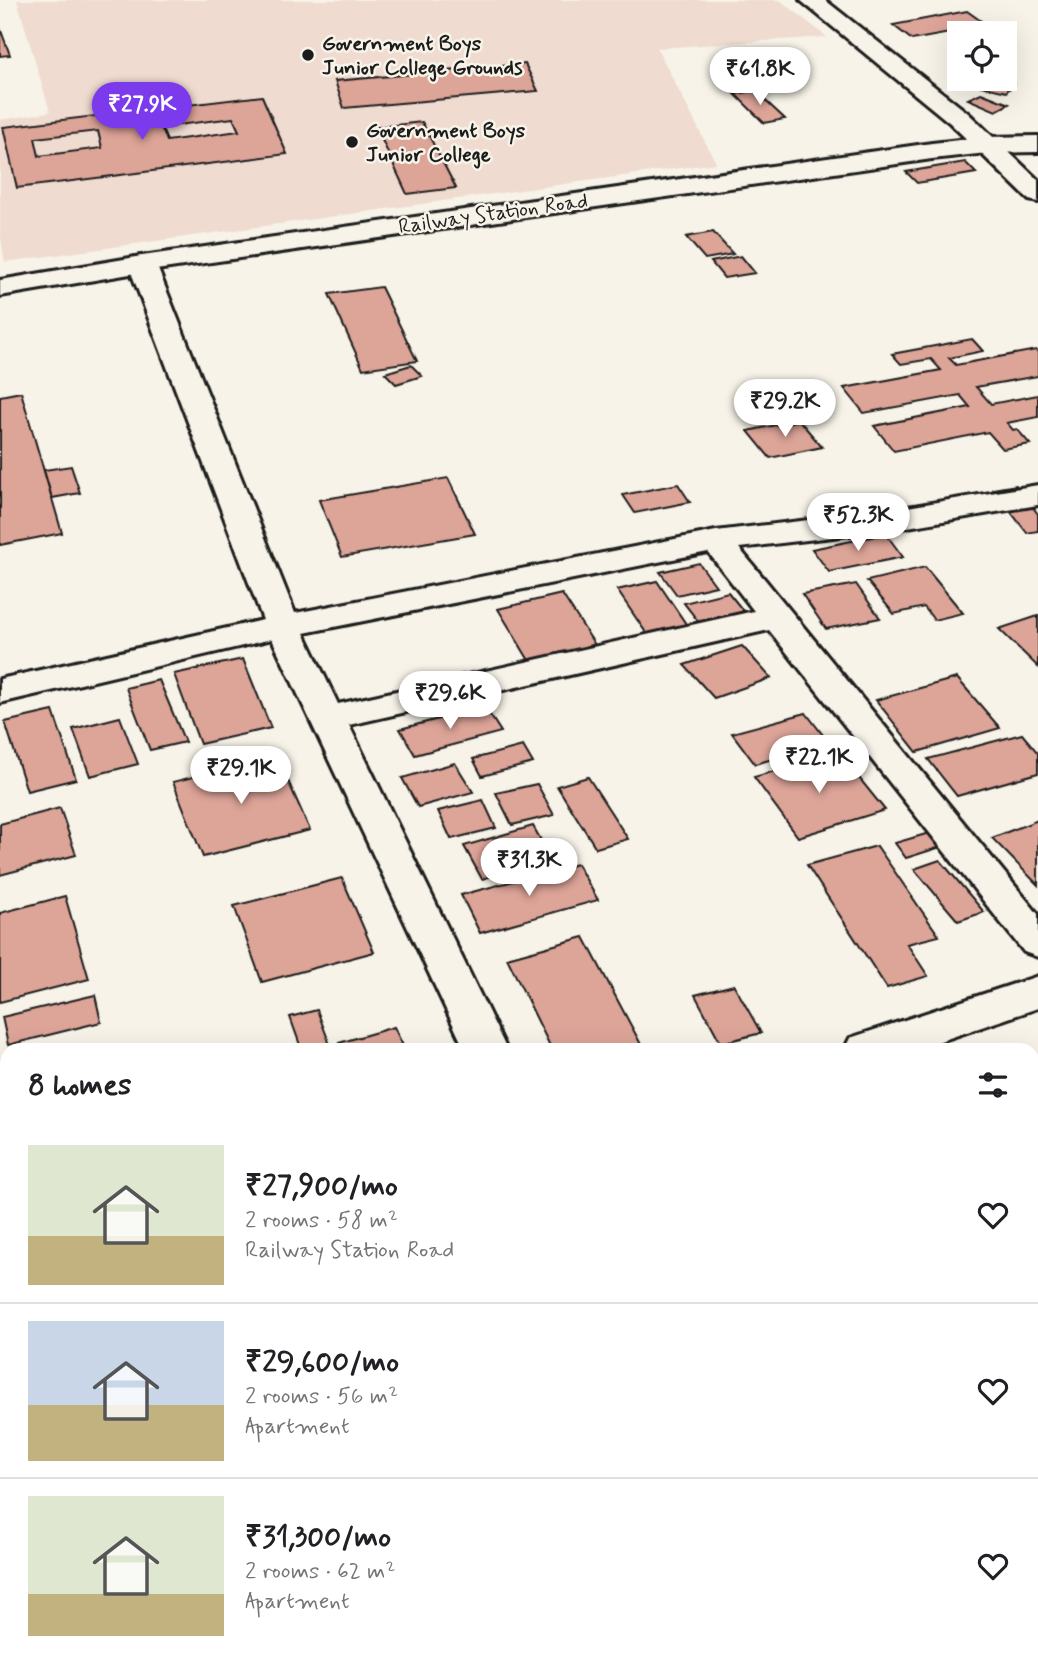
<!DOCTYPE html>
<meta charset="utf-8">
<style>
:root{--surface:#fff;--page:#f2f2f2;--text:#202124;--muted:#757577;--line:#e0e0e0;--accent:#7c3aed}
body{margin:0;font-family:Mynerve,sans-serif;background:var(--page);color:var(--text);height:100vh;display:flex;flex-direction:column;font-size:26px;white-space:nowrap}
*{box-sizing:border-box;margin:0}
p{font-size:23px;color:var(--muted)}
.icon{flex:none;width:38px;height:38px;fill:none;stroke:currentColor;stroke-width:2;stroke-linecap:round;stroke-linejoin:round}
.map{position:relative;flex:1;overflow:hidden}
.sheet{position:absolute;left:0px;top:1043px;width:1040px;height:625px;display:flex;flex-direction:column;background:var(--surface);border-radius:21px 21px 0 0;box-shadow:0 7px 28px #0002}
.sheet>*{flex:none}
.tools{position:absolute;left:947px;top:21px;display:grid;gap:14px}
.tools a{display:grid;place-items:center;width:70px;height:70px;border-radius:0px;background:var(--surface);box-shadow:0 7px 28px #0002;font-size:35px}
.price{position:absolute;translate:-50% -60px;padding:0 16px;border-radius:24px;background:#fff;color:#222;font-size:23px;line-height:46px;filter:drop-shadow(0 2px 4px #0008)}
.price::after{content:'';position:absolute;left:50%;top:42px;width:21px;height:16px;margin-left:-10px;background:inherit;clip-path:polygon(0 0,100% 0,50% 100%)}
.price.selected{background:var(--accent);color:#fff}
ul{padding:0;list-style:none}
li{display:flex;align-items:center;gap:21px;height:175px;padding:0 28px}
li+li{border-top:2px solid var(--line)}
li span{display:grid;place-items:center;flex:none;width:196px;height:140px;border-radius:0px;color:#555}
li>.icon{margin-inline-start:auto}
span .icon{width:84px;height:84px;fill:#fffc;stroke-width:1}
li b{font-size:30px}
h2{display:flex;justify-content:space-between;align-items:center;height:84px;padding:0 28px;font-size:30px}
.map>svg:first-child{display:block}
</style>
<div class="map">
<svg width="1038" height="1667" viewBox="0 0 1038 1667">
<rect width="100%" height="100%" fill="#f7f3e8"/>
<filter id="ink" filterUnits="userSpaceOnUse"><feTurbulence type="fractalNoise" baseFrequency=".0143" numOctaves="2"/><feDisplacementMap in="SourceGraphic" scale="14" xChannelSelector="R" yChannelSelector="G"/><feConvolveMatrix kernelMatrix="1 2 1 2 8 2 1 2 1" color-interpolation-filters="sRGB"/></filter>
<g filter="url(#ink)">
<polygon fill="#efdbd0" points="17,0 780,0 827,37 657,48 716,163 5,262 0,232 0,120 50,112"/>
<g fill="#dda498" stroke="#1c1c1c" stroke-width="2" fill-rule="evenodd">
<polygon points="967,11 988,26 912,40 893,25"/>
<polygon points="0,28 10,55 0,56"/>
<polygon points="525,64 538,91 344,108 335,81"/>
<polygon points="988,79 990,79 1014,84 1006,92 981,86"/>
<polygon points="755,91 785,119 764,123 735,94"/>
<polygon points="981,93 1009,104 996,111 968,99"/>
<path d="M 262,96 L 287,154 L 17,188 L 3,127 ZM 233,118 L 239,131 L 167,141 L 161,127 ZM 98,131 L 102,148 L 39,156 L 35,138 Z"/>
<polygon points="422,122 456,188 407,194 376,127"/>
<polygon points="965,162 976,173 917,183 906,172"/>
<polygon points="713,232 733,254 705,259 686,237"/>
<polygon points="741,256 755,273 724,278 711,262"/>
<polygon points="381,287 417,361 363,369 329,294"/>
<polygon points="972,339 983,351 949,358 956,365 1036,350 1038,352 1038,376 976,387 991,404 1038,395 1038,417 1007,423 1013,430 1017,429 1030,444 1003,449 988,432 894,451 874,426 970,407 960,395 864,413 844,388 941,370 931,359 901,364 892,354"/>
<polygon points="411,365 422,376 396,384 385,373"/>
<polygon points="21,392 62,533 0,545 0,396"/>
<polygon points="799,420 822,447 770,458 748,431"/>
<polygon points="71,466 80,493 52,498 44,470"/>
<polygon points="448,478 475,534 342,557 319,500"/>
<polygon points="678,484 690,502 635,513 623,495"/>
<polygon points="1016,485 1038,514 1038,531 1027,533 993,489"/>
<polygon points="886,534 903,557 829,572 812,549"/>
<polygon points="699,563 716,586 677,595 660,572"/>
<polygon points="925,567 963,613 934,620 924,607 894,614 867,581"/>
<polygon points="657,581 690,630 651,640 617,590"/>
<polygon points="856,584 880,618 826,629 802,594"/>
<polygon points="728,592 749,618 705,630 684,603"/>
<polygon points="562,594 599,651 533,667 498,609"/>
<polygon points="1038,616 1038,667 999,629"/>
<polygon points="742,646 771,678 714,698 684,665"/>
<polygon points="243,659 271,728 200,744 174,674"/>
<polygon points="957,678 1000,728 917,752 876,700"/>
<polygon points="159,680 185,742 150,750 126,688"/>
<polygon points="485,707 501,732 415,755 400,729"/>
<polygon points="53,711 76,779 27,791 5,722"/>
<polygon points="806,713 829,743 755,764 732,733"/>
<polygon points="120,717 138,764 90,776 73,729"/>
<polygon points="1022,734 1038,753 1038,773 957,796 928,759"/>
<polygon points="523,746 533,763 482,776 473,759"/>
<polygon points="839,753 885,810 798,837 754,777"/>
<polygon points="277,756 310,830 203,857 173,782"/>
<polygon points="455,763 473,792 418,807 402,778"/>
<polygon points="588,777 628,839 596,848 557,786"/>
<polygon points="537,784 554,815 512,825 496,793"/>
<polygon points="483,800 496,828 451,839 438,811"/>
<polygon points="60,808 76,855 0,875 0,824"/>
<polygon points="1038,820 1038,885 992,838"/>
<polygon points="533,826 551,858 482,879 464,846"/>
<polygon points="933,832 944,846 906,858 895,843"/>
<polygon points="877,846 939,936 907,944 928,976 887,988 807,865"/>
<polygon points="940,860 984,912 958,921 914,869"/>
<polygon points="577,864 598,900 480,933 461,895"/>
<polygon points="342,878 374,952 262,982 234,906"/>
<polygon points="65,896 89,979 0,1002 0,913"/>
<polygon points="584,937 644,1050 552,1050 507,958"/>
<polygon points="734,985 761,1033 721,1043 695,995"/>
<polygon points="95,995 101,1022 8,1045 2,1017"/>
<polygon points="317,1010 332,1050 280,1050 300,1045 290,1017"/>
<polygon points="394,1027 405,1050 342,1050 339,1043"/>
<polygon points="7,1095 7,1183 0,1096"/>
<polygon points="1038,1095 1038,1236 1032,1227 1032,1096"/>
<polygon points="7,1599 7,1661 82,1661 84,1667 3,1667 0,1601"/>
<polygon points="99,1661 150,1661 129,1667 100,1667"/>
<polygon points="358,1661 493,1661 495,1667 341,1667"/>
<polygon points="582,1661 669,1661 671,1667 585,1667"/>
<polygon points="801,1661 882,1661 866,1667 804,1667"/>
</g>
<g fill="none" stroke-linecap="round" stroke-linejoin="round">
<g stroke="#1c1c1c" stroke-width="6">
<g id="street">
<polygon points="800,0 825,0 968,113 1038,180 1038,202 1029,200 950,123"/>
<path d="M 142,256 L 152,258 L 156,264 L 295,613 L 716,531 L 884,511 L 1038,485 L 1038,505 L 884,531 L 739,548 L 1038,914 L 1038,957 L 1024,952 L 769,630 L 349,725 L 507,1050 L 465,1050 L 272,639 L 0,703 L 0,679 L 263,620 L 128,264 L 132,258 ZM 708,552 L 754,611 L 338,704 L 304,633 Z"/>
<polygon points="0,1199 7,1201 7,1271 0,1269"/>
<polygon points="1038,1357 1038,1399 1032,1401 1032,1358"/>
<polygon points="1032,1513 1038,1515 1038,1570 1032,1568"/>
<polygon points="157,1661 228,1661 226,1667 155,1667"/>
<polygon points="459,1661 514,1661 516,1667 461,1667"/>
</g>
</g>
<g stroke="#1c1c1c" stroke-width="6">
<g id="secondary">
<polygon points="1038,136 1038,152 987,153 932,159 142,272 0,296 0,280 142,256 932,143 987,137"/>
<polygon points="1038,976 1038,1008 914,1050 844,1050 850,1038"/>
<polygon points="7,1288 7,1328 0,1330 0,1290"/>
</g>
</g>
<use href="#street" fill="#f7f3e8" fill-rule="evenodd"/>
<use href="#secondary" fill="#f7f3e8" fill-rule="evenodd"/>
</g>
</g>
<g fill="#1c1c1c" stroke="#f7f3e8" stroke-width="2.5">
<circle cx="308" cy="55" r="7"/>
<circle cx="352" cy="142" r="7"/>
</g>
<g text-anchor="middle" stroke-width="5" stroke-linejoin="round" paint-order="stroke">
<g font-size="21" font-weight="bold" fill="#1c1c1c" stroke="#f7f3e8" text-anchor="start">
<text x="322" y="50">Government Boys<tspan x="322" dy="24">Junior College Grounds</tspan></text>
<text x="366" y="137">Government Boys<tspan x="366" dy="24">Junior College</tspan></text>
</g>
<g font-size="21" fill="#1c1c1c" stroke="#f7f3e8">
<text transform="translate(493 213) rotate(-8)" y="7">Railway Station Road</text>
</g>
</g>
</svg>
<div class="tools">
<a><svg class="icon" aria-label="locate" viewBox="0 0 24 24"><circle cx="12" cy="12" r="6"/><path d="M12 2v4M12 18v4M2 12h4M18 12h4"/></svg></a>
</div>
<b class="price" style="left:760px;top:107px">₹61.8K</b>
<b class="price selected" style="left:142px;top:142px">₹27.9K</b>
<b class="price" style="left:785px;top:439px">₹29.2K</b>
<b class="price" style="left:858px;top:553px">₹52.3K</b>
<b class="price" style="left:450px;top:731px">₹29.6K</b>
<b class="price" style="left:819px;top:795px">₹22.1K</b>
<b class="price" style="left:241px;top:806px">₹29.1K</b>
<b class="price" style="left:529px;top:898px">₹31.3K</b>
<section class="sheet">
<h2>8 homes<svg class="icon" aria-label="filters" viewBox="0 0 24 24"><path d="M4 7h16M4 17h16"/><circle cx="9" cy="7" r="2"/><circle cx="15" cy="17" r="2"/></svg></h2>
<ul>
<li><span style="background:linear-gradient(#dfe7d0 65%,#c2b280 0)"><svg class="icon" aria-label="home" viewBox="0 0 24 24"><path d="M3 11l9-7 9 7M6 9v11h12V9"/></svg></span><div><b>₹27,900/mo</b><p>2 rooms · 58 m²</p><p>Railway Station Road</p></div><svg class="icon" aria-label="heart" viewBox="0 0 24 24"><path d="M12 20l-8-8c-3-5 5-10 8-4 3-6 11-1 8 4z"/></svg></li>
<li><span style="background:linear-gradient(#c9d6e8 60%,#c2b280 0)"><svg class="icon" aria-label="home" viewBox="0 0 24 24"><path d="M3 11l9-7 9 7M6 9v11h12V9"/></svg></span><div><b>₹29,600/mo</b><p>2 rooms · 56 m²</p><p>Apartment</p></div><svg class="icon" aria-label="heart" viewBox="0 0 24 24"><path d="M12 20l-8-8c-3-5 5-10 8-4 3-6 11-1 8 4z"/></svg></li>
<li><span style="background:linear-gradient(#dfe7d0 70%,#c2b280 0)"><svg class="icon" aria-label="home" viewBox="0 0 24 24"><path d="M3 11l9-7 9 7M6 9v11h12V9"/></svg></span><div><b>₹31,300/mo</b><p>2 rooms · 62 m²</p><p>Apartment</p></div><svg class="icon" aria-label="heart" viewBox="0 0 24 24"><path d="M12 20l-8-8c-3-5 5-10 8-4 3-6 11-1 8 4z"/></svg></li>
</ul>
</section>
</div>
